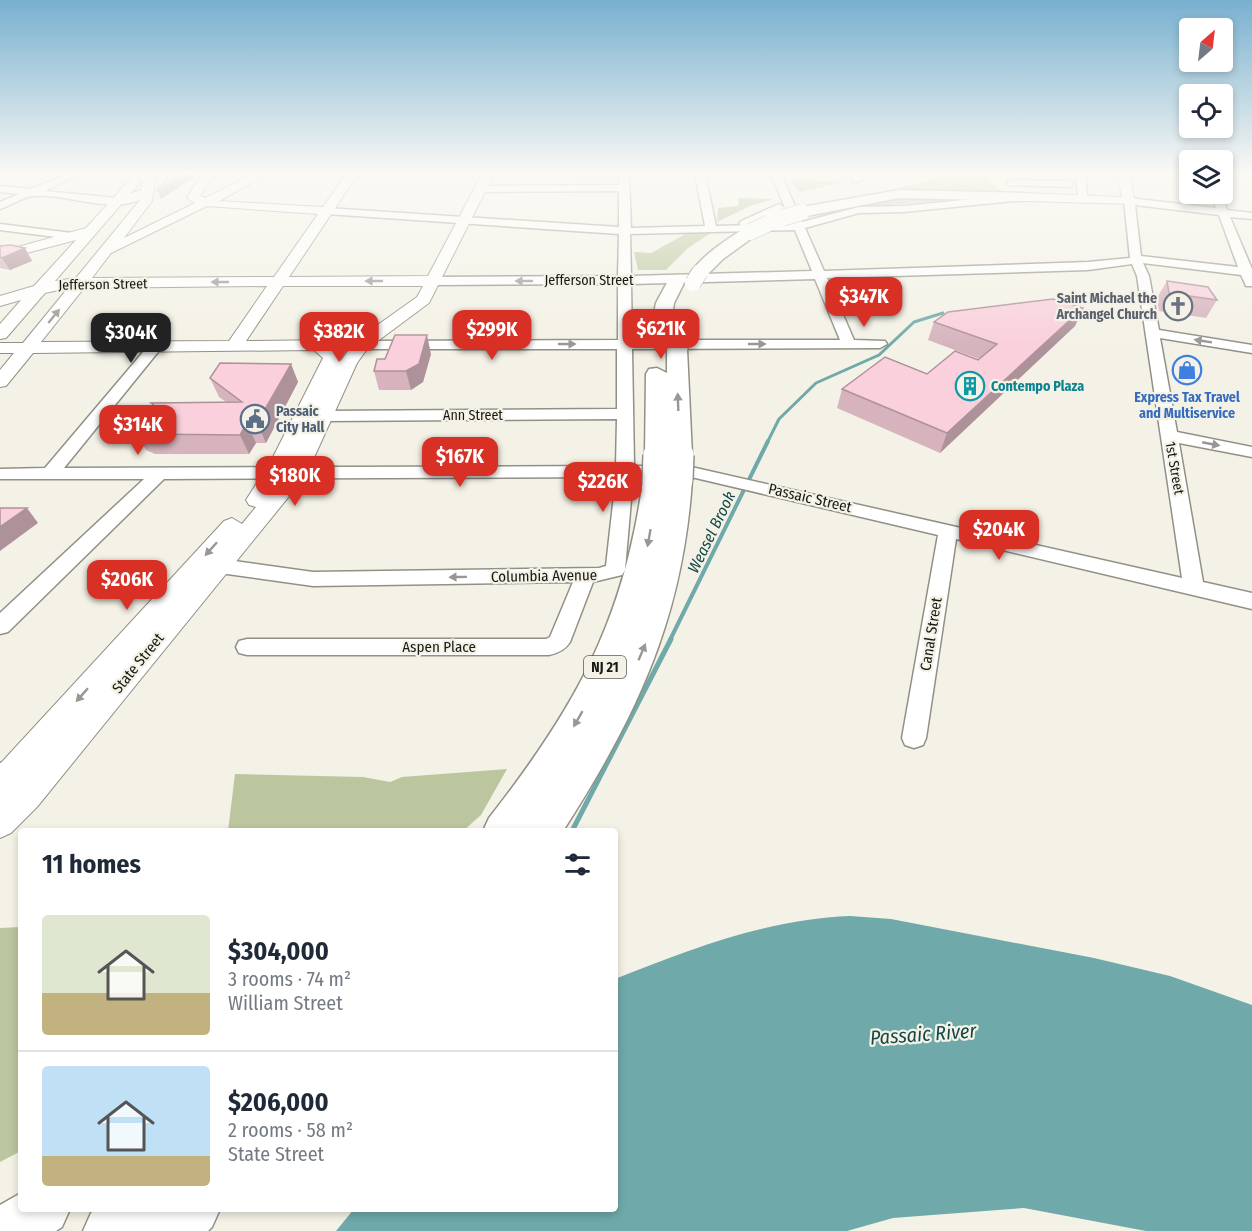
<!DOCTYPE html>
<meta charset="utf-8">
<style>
:root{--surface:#fff;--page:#f2f2f3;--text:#1f2937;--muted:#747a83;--line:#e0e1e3;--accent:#d93025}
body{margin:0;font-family:"Fira Sans Condensed",sans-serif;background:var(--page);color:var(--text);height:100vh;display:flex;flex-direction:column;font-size:22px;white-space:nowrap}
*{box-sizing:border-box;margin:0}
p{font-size:20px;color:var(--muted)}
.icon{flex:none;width:33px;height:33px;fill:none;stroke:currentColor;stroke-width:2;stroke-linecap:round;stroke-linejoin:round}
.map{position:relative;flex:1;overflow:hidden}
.sheet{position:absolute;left:18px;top:828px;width:600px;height:384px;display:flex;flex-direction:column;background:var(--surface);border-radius:6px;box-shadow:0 3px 9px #0003}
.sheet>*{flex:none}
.needle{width:39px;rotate:28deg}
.controls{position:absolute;left:1179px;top:18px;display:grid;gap:12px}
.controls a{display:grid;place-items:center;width:54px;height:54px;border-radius:6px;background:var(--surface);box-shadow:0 3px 9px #0003;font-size:30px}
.price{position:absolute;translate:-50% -51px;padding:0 14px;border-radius:12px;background:var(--accent);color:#fff;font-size:20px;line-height:39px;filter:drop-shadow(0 2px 3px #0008)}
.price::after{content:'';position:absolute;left:50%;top:36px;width:18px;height:14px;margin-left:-9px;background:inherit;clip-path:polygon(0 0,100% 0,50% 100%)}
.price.active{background:#222;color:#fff}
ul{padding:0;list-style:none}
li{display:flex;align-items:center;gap:18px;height:150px;padding:0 24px}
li+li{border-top:2px solid var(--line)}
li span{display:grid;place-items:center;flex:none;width:168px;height:120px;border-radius:6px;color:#555}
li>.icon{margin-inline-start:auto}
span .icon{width:72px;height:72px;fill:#fffc;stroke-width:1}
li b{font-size:26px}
h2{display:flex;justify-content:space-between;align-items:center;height:72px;padding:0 24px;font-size:26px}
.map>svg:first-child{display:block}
</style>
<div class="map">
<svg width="1252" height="1231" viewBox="0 0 1252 1231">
<rect width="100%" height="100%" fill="#f4f2e6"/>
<g fill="#bbc69e">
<polygon points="956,174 994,174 986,176 1001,192 942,190 886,191"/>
<polygon points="914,194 1001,196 875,206 863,202"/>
<polygon points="691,231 711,233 688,248 666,270 638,270 634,252 651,253"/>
<polygon points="507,769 481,815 463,831 228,831 235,774 363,777 390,782 402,777"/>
<polygon points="21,927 21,1151 0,1162 0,928"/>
</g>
<g fill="#abb68c">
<polygon points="790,180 847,181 800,192"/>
<polygon points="739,198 774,199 750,206 717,222 718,208 738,206"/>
</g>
<path fill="#70a9a9" d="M 850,916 L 891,919 L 1094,958 L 1170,976 L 1252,1005 L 1252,1231 L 1146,1231 L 1024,1208 L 893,1218 L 847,1231 L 336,1231 L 354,1209 L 615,1209 L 615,979 C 690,949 768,919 850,916 Z"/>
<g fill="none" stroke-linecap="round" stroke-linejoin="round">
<polyline stroke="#70a9a9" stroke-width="3" points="767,443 779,419 816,383 879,355 914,322 943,313"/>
<polyline stroke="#70a9a9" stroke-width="4" points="670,640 768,441"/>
<polyline stroke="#70a9a9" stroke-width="5" points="572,831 671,639"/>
<g stroke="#929086" stroke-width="3">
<g id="minor">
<path d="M 68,174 L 80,174 L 45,191 L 117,198 L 148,188 L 153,191 C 122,220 71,193 35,196 C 23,196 11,206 0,209 L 0,202 L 19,194 L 0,192 L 0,186 L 31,189 Z"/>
<path d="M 619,174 L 629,174 L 631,228 L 705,226 L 695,174 L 705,174 L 716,226 L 792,224 L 771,174 L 781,174 L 802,222 L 859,207 L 904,206 L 1024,194 L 1029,197 L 1024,200 L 904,212 L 859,213 L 805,228 L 824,271 L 1088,262 L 1130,258 L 1124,201 L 1129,198 L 1216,208 L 1211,194 L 1221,194 L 1227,210 L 1252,213 L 1252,219 L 1230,217 L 1252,269 L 1252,286 L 1246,286 L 1241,275 L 1143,263 L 1149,276 L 1159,330 L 1252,345 L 1252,353 L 1160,338 L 1177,432 L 1252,447 L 1252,457 L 1179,443 L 1203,582 L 1252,593 L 1252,609 L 956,539 L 926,738 L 923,745 L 914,748 L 905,745 L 902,738 L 938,535 L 687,476 L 633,477 L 625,570 L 622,575 L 593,582 L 570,642 C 565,650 558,653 549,655 L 247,655 L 239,653 L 236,647 L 239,641 L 247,639 L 546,639 L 550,637 L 573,582 L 313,586 L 220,573 L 213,571 L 210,566 L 213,561 L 220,559 L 313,572 L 599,568 L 606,566 L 616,477 L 164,479 L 8,632 L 0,634 L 0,613 L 144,479 L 0,479 L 0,469 L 45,468 L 150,344 L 155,343 L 162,347 L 64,468 L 616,466 L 617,419 L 324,421 L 316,416 L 324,411 L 617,409 L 617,349 L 361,349 L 354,345 L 361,341 L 618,340 L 618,284 L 433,285 L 427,281 L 433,277 L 618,276 L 619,234 L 327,214 L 322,211 L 327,208 L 619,227 L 619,191 L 480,192 L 475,189 L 480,186 L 619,185 ZM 1135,205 L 1219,215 L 1238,267 L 1141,256 ZM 795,230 L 812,271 L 631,276 L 630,234 ZM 1132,264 L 1137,276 L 1182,578 L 687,466 L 634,466 L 632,349 L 880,348 L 887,344 L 885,341 L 854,340 L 827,278 L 1088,270 ZM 815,279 L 840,340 L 632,340 L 631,284 Z"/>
<polygon points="849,174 859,174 863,180 854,182"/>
<polygon points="1076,174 1086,174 1087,200 1078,198"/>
<polygon points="1012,180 1069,181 1074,184 1069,187 1008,185 1008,181"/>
<polygon points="0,224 72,233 78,236 72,239 0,230"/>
</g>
</g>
<g stroke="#929086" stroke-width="2">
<g id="major">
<path d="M 135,174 L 156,174 L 152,201 L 124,238 L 195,203 L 187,198 L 202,174 L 214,174 L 200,196 L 205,198 L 254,174 L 268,174 L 219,201 L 323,207 L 346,174 L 358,174 L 289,277 L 428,276 L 482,174 L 494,174 L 429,303 L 367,349 L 357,363 L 312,462 L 299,484 L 37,807 L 11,833 L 0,838 L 0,802 L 3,799 L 0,800 L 0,764 L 224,521 L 232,518 L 242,524 L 256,507 L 249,505 L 246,500 L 271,461 L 323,358 L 314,350 L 33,353 L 6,386 L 0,387 L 0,370 L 14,353 L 0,353 L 0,343 L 23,343 L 68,288 L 45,293 L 6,338 L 0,339 L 0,324 L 21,300 L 0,306 L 0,296 L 34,286 L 76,240 L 0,260 L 0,252 L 86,228 ZM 143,179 L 140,200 L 76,278 L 55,281 ZM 207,206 L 318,214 L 274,277 L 92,278 L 111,253 ZM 267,286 L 229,341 L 41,342 L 84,288 ZM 283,286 L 423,286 L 417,297 L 355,341 L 340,362 L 341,358 L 336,349 L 342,345 L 333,340 L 246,341 Z"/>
<polygon points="1117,174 1129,174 1135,201 1134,204 1025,201 1019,197 1025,193 1122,197"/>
</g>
</g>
<g stroke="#929086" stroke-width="3">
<g id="highway">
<polygon points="899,190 1025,193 1032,197 1025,201 899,198 802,217 794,212 802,207"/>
<path d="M 779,204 L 787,209 L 784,212 L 752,228 L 758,232 L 756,235 L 723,259 L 706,276 L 694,276 L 691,272 C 704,254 726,240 745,228 L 739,224 L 741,221 Z"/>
<polygon points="675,278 684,283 674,303 669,337 666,341 652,341 649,337 656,303 669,279"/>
<polygon points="677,343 684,345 687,349 692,455 689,460 680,462 671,460 668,456 666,460 657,462 648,460 645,455 646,374 649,369 657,368 667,373 667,349 670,345"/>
<path d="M 656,472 L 665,474 L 668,478 L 670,474 L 679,472 L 688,474 L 692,480 C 683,618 637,716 563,831 L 483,831 L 489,818 C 575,708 624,621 643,480 L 647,474 Z"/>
<polygon points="11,759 24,764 29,775 13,802 0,806 0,763"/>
<polygon points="21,1193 21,1209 70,1209 62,1227 56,1231 0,1231 0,1205"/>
<polygon points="96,1209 220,1209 212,1227 208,1231 83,1231 91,1213"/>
</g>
</g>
<use href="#minor" fill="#fff" fill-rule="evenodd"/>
<use href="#major" fill="#fff" fill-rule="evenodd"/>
<use href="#highway" fill="#fff" fill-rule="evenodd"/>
<g stroke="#929086" stroke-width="17" stroke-linecap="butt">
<g id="highway-bridge-far2">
<polyline points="782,218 802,212"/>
<polyline points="750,232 769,223"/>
<polyline points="693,283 700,272"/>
</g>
</g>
<g stroke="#929086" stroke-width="23" stroke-linecap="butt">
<polyline id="highway-bridge-far1" points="677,336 677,349"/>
</g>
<g stroke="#929086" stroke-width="30" stroke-linecap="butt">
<g id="highway-bridge">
<polyline points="656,480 657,455"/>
<polyline points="679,480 680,455"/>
</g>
</g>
<use href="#highway-bridge-far2" stroke="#fff" stroke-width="16"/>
<use href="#highway-bridge-far1" stroke="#fff" stroke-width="21"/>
<use href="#highway-bridge" stroke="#fff" stroke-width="27"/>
</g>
<g fill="#d6b3bd">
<polygon points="0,246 25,248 32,261 10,270 0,268"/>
<polygon points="1167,281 1217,300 1206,318 1159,311 1157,298"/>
<polygon points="1083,308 1075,326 940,453 837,408 842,389 927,374 978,360 979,359 928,340 934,322"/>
<polygon points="431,354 423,382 411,390 379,390 374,371 385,359"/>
<polygon points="291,364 298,382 266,443 256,443 249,454 155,454 146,450 135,431 158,416 151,403 226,402 219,397 210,378"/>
</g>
<g fill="#ae929a">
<polygon points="185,174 199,174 161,199 158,191"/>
<polygon points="25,248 32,261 10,270 2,258"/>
<polygon points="1083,308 1075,326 940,453 947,433"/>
<polygon points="427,335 431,354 423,382 411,390 406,371"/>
<polygon points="291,364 298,382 266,443 257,423"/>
<polygon points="247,423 256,443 249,454 240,435"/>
<polygon points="27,508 38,523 0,551 0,527"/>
</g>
<g fill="#f9d0dc" stroke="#ae929a" stroke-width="1.5">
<polygon points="170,174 185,174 158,191 157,190"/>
<polygon points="11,245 25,248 2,258 0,257 0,246"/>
<polygon points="1167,281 1208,287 1217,300 1169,293"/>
<polygon points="1053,299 1083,308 947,433 842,389 885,357 927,374 955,351 978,360 997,344 934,322 948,312"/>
<polygon points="395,335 427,335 419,364 406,371 374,371 377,359 385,359"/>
<polygon points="220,363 291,364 257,423 247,423 240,435 144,434 135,431 142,423 164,413 151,403 242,402 210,378"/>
<polygon points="0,508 27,508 0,527"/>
</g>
<defs><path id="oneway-solid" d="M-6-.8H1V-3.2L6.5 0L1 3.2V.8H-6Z" transform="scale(1.5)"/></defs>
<g fill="#989795">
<use href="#oneway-solid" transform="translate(374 281) rotate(180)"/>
<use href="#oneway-solid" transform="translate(524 281) rotate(180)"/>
<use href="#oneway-solid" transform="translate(220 282) rotate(180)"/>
<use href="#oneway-solid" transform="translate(54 316) rotate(-51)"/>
<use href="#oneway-solid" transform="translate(1203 341) rotate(-171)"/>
<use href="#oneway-solid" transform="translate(567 344)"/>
<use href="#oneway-solid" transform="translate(757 344)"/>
<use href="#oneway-solid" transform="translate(678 402) rotate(-92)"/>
<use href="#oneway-solid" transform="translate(1211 444) rotate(11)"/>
<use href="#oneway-solid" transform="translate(649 538) rotate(100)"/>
<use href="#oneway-solid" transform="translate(211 549) rotate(132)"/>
<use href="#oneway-solid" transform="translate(458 577) rotate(179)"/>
<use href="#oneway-solid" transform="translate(642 652) rotate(-67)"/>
<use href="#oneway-solid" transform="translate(82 695) rotate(131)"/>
<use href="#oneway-solid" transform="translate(578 719) rotate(120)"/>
</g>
<linearGradient id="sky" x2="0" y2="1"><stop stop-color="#78b0cf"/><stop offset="0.5" stop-color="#faf9f4"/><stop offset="1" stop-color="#faf9f4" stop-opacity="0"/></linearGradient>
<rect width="1252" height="346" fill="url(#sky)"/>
<defs>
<g id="church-ring" transform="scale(1.5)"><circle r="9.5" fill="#f4f2e6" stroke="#6b7280" stroke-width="1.5"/><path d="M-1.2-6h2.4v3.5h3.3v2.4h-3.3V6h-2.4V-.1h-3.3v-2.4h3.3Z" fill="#6b7280"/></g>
<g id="shop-ring" transform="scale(1.5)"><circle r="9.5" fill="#f4f2e6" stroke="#3f7fe0" stroke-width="1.5"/><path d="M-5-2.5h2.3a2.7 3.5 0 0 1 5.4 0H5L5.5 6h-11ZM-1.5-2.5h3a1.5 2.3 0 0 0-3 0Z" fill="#3f7fe0"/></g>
<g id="building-ring" transform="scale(1.5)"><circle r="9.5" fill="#f4f2e6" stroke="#0f9aa8" stroke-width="1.5"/><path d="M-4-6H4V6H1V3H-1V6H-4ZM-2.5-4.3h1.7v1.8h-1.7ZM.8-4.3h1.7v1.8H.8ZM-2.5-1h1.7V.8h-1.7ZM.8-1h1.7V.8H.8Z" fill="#0f9aa8"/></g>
<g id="civic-ring" transform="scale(1.5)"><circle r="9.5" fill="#f4f2e6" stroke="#5c6f8a" stroke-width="1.5"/><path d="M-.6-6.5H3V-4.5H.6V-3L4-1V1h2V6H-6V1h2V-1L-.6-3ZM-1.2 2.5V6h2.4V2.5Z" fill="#5c6f8a"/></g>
</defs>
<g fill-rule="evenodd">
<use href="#church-ring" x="1178" y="306"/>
<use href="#shop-ring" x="1187" y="370"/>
<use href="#building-ring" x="970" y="386"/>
<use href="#civic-ring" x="255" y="419"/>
</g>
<g text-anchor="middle" stroke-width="4.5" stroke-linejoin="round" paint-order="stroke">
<g font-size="14" fill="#191814" stroke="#f4f2e6">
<text x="589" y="285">Jefferson Street</text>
<text transform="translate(103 284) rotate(-1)" y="5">Jefferson Street</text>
<text x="473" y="420">Ann Street</text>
<text transform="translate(1175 468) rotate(80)" y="5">1st Street</text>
</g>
<g font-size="14" font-weight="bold" fill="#5b616d" stroke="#f4f2e6" text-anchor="end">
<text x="1157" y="303">Saint Michael the<tspan x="1157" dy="16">Archangel Church</tspan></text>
</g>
<g font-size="14" font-weight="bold" fill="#0d838f" stroke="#f4f2e6" text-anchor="start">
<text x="991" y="391">Contempo Plaza</text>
</g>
<g font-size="14" font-weight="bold" fill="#366cbe" stroke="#f4f2e6">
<text x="1187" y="402">Express Tax Travel<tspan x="1187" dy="16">and Multiservice</tspan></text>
</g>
<g font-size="14" font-weight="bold" fill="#4e5e75" stroke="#f4f2e6" text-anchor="start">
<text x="276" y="416">Passaic<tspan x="276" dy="16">City Hall</tspan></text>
</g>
<rect fill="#f4f2e6" stroke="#5b5953" stroke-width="1.5" x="584" y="656" width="42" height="22" rx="4.5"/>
<g font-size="14" font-weight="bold" fill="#191814">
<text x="605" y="672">NJ 21</text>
</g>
<g font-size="15" fill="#191814" stroke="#f4f2e6">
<text transform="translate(810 498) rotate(13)" y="5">Passaic Street</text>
<text transform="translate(544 576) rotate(-1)" y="5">Columbia Avenue</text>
<text transform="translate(931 634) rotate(-81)" y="5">Canal Street</text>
<text x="439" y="652">Aspen Place</text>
<text transform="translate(138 663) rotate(-51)" y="5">State Street</text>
</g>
<g font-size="16" font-style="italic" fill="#144849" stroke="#f4f2e6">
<text transform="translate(711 532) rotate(-64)" y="6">Weasel Brook</text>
</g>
<g font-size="20" font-style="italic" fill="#144849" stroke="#f4f2e6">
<text transform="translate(923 1034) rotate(-4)" y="7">Passaic River</text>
</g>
</g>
</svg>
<div class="controls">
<a><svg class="needle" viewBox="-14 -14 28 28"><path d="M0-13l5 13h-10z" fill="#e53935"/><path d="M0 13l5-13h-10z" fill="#747a83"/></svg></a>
<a><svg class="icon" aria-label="locate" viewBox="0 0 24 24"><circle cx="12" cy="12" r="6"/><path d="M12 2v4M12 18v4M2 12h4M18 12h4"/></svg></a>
<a><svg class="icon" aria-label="layers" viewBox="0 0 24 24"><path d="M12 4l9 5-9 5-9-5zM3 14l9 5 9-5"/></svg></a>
</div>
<b class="price" style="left:864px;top:328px">$347K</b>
<b class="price" style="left:661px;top:360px">$621K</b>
<b class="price" style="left:492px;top:361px">$299K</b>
<b class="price" style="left:339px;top:363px">$382K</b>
<b class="price active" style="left:131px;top:364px">$304K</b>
<b class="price" style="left:138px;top:456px">$314K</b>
<b class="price" style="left:460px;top:488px">$167K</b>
<b class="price" style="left:295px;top:507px">$180K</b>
<b class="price" style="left:603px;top:513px">$226K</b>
<b class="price" style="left:999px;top:561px">$204K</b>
<b class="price" style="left:127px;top:611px">$206K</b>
<section class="sheet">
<h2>11 homes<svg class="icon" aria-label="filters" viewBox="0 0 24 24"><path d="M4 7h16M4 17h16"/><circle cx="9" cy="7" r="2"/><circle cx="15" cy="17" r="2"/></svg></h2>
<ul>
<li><span style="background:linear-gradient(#dfe7d0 65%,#c2b280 0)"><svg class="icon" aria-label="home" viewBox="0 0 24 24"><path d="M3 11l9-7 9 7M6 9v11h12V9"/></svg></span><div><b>$304,000</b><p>3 rooms · 74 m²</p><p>William Street</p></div></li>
<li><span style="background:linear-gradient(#bfe0f5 75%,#c2b280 0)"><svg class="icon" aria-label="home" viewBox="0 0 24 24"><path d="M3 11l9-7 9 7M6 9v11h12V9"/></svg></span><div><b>$206,000</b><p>2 rooms · 58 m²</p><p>State Street</p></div></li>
</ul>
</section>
</div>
